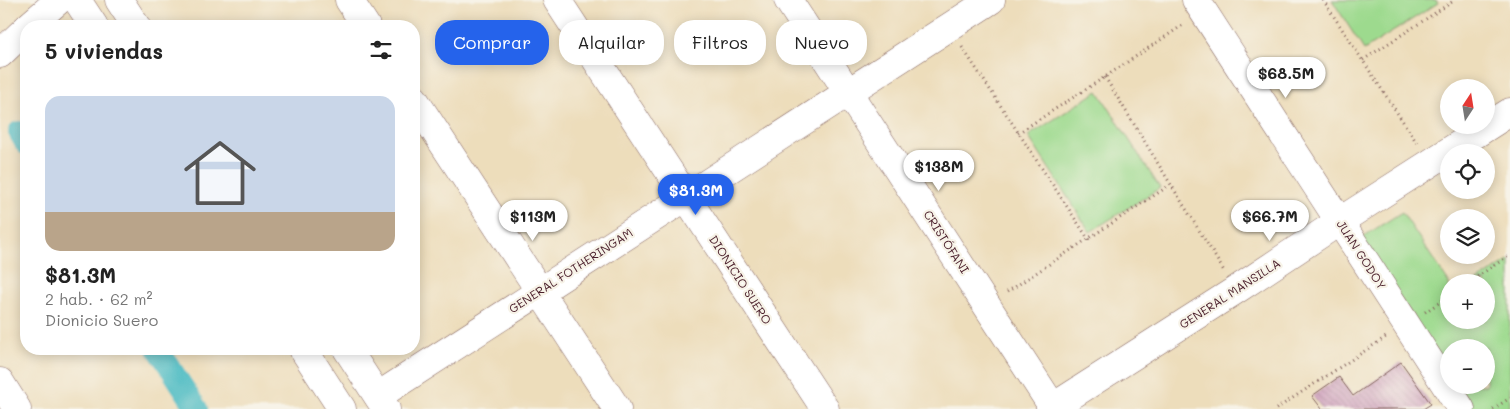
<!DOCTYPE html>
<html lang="es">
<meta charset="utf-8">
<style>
:root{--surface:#fff;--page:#f2f2f2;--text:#222;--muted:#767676;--accent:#2563eb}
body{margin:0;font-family:Mali,sans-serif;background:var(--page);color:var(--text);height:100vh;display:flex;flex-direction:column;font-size:19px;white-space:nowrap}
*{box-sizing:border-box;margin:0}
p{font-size:16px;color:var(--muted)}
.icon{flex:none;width:28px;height:28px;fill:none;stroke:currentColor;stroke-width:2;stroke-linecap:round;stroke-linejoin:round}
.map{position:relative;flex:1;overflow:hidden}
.drawer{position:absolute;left:20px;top:20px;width:400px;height:335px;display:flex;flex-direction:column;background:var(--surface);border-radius:20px;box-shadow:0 2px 12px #0003}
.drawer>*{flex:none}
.hud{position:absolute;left:435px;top:20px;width:475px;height:45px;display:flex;gap:10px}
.needle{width:32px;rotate:12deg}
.controls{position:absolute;left:1440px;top:79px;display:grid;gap:10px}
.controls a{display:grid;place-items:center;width:55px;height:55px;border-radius:50%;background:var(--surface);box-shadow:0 2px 12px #0003;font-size:25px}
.price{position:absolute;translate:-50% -42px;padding:0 11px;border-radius:18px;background:#fff;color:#222;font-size:16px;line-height:32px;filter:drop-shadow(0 1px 2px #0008)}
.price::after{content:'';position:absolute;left:50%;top:30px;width:15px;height:11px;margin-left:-8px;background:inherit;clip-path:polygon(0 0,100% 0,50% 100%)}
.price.on{background:var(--accent);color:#fff}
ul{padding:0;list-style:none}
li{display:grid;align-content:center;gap:10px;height:265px;padding:0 25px}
li span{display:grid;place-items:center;height:155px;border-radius:15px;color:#555}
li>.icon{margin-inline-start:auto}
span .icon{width:90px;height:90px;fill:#fffc;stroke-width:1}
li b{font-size:21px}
h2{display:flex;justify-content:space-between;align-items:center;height:60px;padding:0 25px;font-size:21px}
.pill{padding:0 18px;border-radius:20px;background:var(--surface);box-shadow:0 2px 12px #0003;font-size:18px;line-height:45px}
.pill.on{background:var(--accent);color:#fff}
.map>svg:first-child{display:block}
</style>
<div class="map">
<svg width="1510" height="409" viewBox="0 0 1510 409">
<defs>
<pattern id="building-back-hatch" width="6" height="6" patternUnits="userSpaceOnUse" patternTransform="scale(1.25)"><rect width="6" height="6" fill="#c892b5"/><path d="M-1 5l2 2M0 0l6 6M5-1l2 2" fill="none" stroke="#a47793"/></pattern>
</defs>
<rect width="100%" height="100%" fill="#f7f3e8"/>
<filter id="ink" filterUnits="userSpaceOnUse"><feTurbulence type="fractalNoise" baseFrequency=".02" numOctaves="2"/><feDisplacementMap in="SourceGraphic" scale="10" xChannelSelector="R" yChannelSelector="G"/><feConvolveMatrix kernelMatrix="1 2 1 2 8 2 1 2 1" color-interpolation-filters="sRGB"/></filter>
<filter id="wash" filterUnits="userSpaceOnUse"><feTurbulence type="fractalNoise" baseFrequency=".0096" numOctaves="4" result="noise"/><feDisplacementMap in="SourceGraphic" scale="20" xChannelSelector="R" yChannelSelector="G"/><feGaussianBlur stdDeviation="1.12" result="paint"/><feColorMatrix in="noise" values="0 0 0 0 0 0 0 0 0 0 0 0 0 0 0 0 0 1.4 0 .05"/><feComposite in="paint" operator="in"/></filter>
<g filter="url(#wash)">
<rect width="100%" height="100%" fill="#edddbb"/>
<g fill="#9dda8e" stroke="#747c5c">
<polygon points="1332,0 1436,0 1438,3 1364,50"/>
<polygon points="1098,91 1160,188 1090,232 1028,136"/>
<polygon points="1402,212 1449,283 1449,320 1486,320 1486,282 1475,282 1510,260 1510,409 1472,409 1456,385 1486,385 1486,348 1449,348 1449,373 1361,238"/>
</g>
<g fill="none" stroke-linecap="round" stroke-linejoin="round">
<g stroke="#4cbbc3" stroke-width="22">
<polyline points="19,132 26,144"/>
<polyline points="158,349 197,409"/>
</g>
</g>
<g id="blocks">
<polygon fill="url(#building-back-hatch)" points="1401,362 1431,404 1423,409 1322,409 1312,396 1339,377 1353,396"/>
</g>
</g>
<g filter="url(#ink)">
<use href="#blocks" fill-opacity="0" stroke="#83625d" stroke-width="1"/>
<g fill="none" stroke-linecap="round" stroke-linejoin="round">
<g stroke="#83625d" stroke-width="29">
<g id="minor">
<polyline points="119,0 136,26"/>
<polyline points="349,0 366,26"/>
<polyline points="557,0 825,409"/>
<polyline points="788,0 1054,409"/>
<polyline points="1196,0 1461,409"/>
<polyline points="29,26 59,0"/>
<polyline points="0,54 26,29"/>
<polyline points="414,99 617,409"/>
<polyline points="347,349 386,409"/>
<polyline points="0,382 17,409"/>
<polyline points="378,396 991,0"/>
<polyline points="1050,409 1236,290 1340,221 1510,112"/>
</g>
</g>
<g stroke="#83625d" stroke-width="29">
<g id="major">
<polyline points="77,0 94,26"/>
<polyline points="303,349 342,409"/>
</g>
</g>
<g stroke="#83625d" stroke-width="3" stroke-dasharray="1 4" stroke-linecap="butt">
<polyline points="1323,0 1417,143"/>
<polyline points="962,47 1089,240"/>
<polyline points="1363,60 1455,0"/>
<polyline points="1105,77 1224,271"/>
<polyline points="1018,133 1105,77 1183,25"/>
<polyline points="1469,282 1510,255"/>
<polyline points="1007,292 1170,185"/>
<polyline points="1425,312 1449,296"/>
<polyline points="1276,409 1386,337"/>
<polyline points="1493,409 1510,398"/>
</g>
<use href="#minor" stroke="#fff" stroke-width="28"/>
<use href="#major" stroke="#fff" stroke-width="28"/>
</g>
</g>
<g text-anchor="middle" stroke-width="4.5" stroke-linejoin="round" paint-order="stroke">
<g font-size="12" fill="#4a1f2b" stroke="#f7f3e8">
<text transform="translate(946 242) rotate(57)" y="4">CRISTÓFANI</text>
<text transform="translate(1361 255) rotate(57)" y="4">JUAN GODOY</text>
<text transform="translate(571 271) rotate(-33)" y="4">GENERAL FOTHERINGAM</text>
<text transform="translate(740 280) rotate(57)" y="4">DIONICIO SUERO</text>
<text transform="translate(1230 294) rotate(-33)" y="4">GENERAL MANSILLA</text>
</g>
</g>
</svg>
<div class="controls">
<a><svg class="needle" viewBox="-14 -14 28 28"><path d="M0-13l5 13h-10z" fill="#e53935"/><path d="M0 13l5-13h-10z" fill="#767676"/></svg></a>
<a><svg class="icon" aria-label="locate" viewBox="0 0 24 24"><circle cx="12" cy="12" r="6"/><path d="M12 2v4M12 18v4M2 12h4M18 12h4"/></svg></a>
<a><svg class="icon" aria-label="layers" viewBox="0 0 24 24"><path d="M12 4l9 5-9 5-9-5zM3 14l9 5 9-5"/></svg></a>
<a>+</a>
<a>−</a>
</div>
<b class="price" style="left:1286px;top:99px">$68.5M</b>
<b class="price" style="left:939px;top:192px">$138M</b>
<b class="price on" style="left:696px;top:216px">$81.3M</b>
<b class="price" style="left:533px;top:242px">$113M</b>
<b class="price" style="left:1270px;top:242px">$66.7M</b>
<div class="hud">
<a class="pill on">Comprar</a>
<a class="pill">Alquilar</a>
<a class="pill">Filtros</a>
<a class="pill">Nuevo</a>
</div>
<section class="drawer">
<h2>5 viviendas<svg class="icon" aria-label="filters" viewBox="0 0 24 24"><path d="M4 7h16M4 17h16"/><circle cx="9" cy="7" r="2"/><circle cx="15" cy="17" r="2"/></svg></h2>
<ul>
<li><span style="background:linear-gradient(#c9d6e8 75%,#b9a48a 0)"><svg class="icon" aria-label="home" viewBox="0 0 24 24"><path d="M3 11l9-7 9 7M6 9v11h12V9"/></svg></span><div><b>$81.3M</b><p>2 hab. · 62 m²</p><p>Dionicio Suero</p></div></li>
</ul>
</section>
</div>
